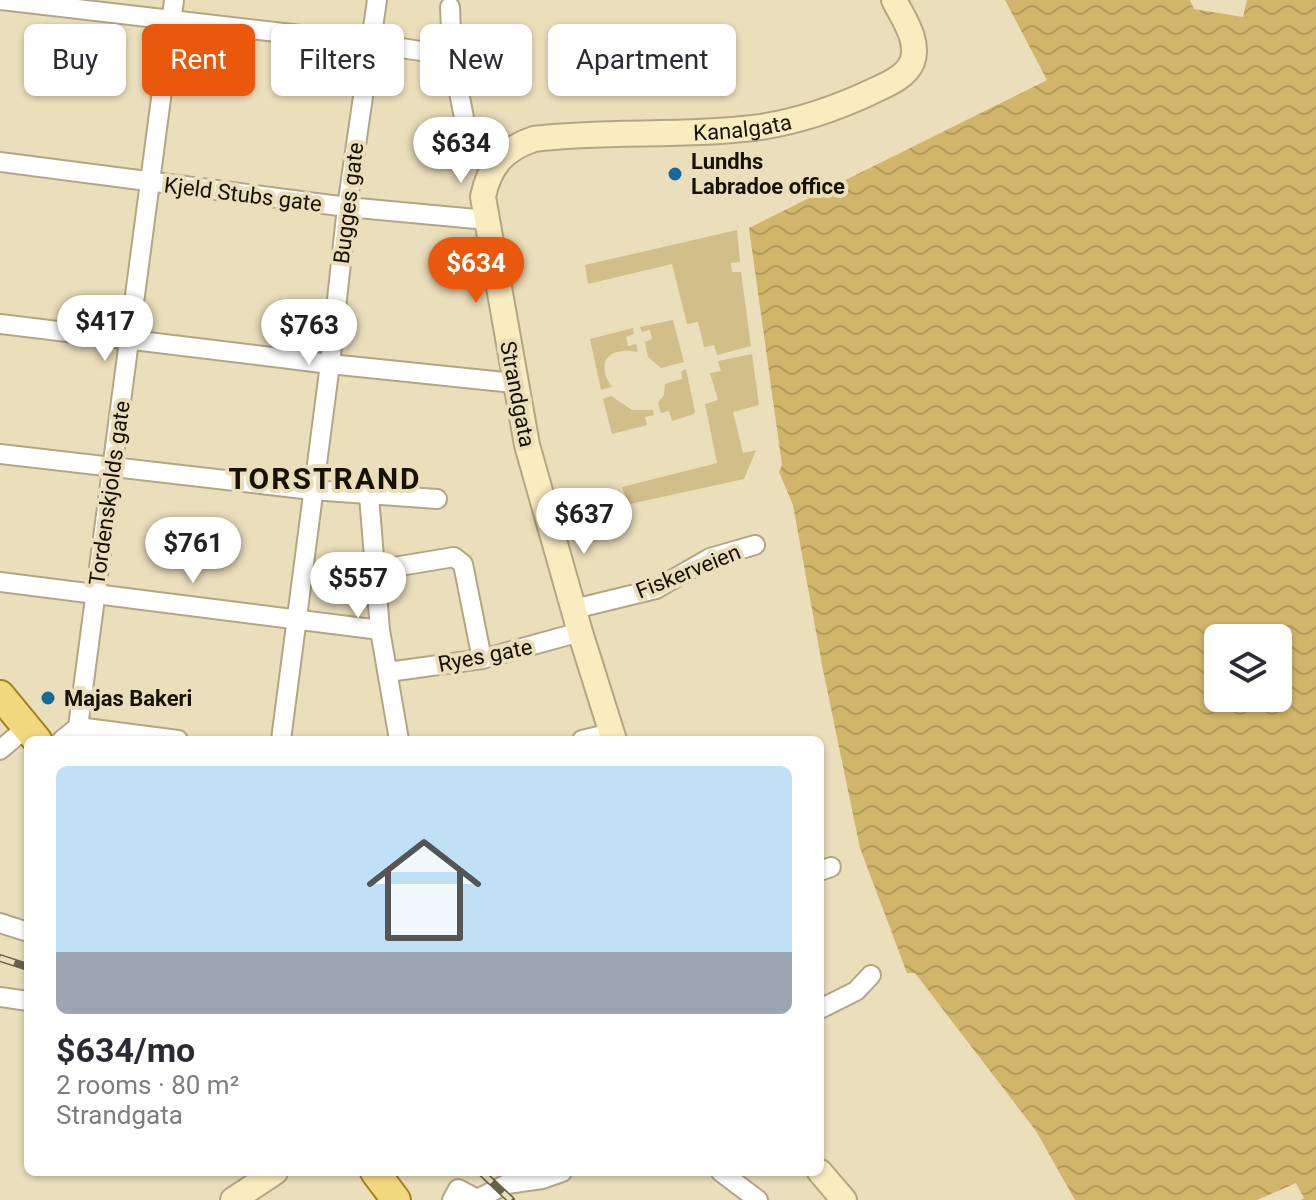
<!DOCTYPE html>
<meta charset="utf-8">
<style>
:root{--surface:#fff;--page:#f2f2f3;--text:#2b2b33;--muted:#7c7c81;--line:#e1e1e2;--accent:#ea580c}
body{margin:0;font-family:Roboto,sans-serif;background:var(--page);color:var(--text);height:100vh;display:flex;flex-direction:column;font-size:30px;white-space:nowrap}
*{box-sizing:border-box;margin:0}
p{font-size:26px;color:var(--muted)}
.icon{flex:none;width:44px;height:44px;fill:none;stroke:currentColor;stroke-width:2;stroke-linecap:round;stroke-linejoin:round}
.map{position:relative;flex:1;overflow:hidden}
.side{position:absolute;left:24px;top:736px;width:800px;height:440px;display:flex;flex-direction:column;background:var(--surface);border-radius:12px;box-shadow:0 2px 6px #0004}
.side>*{flex:none}
.banner{position:absolute;left:24px;top:24px;width:800px;height:72px;display:flex;gap:16px}
.buttons{position:absolute;left:1204px;top:624px;display:grid;gap:16px}
.buttons a{display:grid;place-items:center;width:88px;height:88px;border-radius:12px;background:var(--surface);box-shadow:0 2px 6px #0004;font-size:40px}
.price{position:absolute;translate:-50% -68px;padding:0 18px;border-radius:28px;background:#fff;color:#222;font-size:26px;line-height:52px;filter:drop-shadow(0 2px 4px #0008)}
.price::after{content:'';position:absolute;left:50%;top:48px;width:24px;height:18px;margin-left:-12px;background:inherit;clip-path:polygon(0 0,100% 0,50% 100%)}
.price.on{background:var(--accent);color:#fff}
ul{padding:0;list-style:none}
li{display:grid;align-content:center;gap:16px;height:424px;padding:0 32px}
li+li{border-top:2px solid var(--line)}
li span{display:grid;place-items:center;height:248px;border-radius:12px;color:#555}
li>.icon{margin-inline-start:auto}
span .icon{width:144px;height:144px;fill:#fffc;stroke-width:1}
li b{font-size:34px}
.tag{padding:0 28px;border-radius:12px;background:var(--surface);box-shadow:0 2px 6px #0004;font-size:28px;line-height:72px}
.tag.on{background:var(--accent);color:#fff}
.map>svg:first-child{display:block}
</style>
<div class="map">
<svg width="1316" height="1200" viewBox="0 0 1316 1200">
<defs>
<pattern id="water-waves" width="16" height="10" patternUnits="userSpaceOnUse" patternTransform="scale(2)"><rect width="16" height="10" fill="#d0b56a"/><path d="M0 5q4-4 8 0t8 0" fill="none" stroke="#b29b5a"/></pattern>
</defs>
<rect width="100%" height="100%" fill="#eadebb"/>
<g fill="#d1be88">
<polygon points="737,230 740,262 731,263 732,272 741,272 751,346 717,355 714,345 704,347 698,322 687,324 672,264 588,284 585,265"/>
<polygon points="673,320 684,362 661,368 648,357 645,342 652,339 650,330 642,332 640,327"/>
<path d="M 633,328 L 634,334 L 626,337 L 628,346 L 636,344 L 638,352 C 610,346 594,361 612,387 L 601,390 L 590,339 Z"/>
<polygon points="752,354 759,405 733,412 743,453 756,450 744,479 621,506 625,495 622,487 717,463 705,404 718,400 710,373 721,371 718,361"/>
<polygon points="686,369 695,412 694,414 672,421 669,411 661,413 658,403 664,395 665,384 682,379 681,371"/>
<polygon points="611,396 632,410 653,410 654,415 645,417 647,425 612,434 603,399"/>
</g>
<path fill="url(#water-waves)" fill-rule="evenodd" d="M 1005,0 L 1190,0 L 1194,9 L 1243,17 L 1247,0 L 1316,0 L 1316,1200 L 1301,1200 L 1304,1198 L 1296,1183 L 1257,1200 L 1075,1200 L 1036,1131 L 915,973 L 907,973 L 860,848 L 823,670 L 793,505 L 779,472 L 782,465 L 749,228 L 1047,80 ZM 1218,638 L 1278,638 L 1278,698 L 1218,698 Z"/>
<g fill="none" stroke-linecap="round" stroke-linejoin="round">
<g stroke="#b2a684" stroke-width="22">
<g id="street">
<polyline points="0,0 370,43 452,56"/>
<polyline points="450,7 452,56 466,128 479,150 497,162"/>
<polyline points="0,162 347,207 487,220"/>
<polyline points="0,324 330,364 514,383"/>
<polyline points="0,454 312,490 437,499"/>
<polyline points="369,496 380,630 399,740"/>
<polyline points="376,570 454,557 463,564 482,659"/>
<polyline points="0,582 380,630"/>
<polyline points="574,609 656,589 710,558 755,545"/>
<polyline points="388,672 482,659 580,632"/>
<polyline points="78,727 178,740"/>
<polyline points="62,740 78,727 174,0"/>
<polyline points="281,740 330,364 347,207 377,0"/>
<polyline points="582,740 611,733"/>
<polyline points="0,750 27,727"/>
<polyline points="820,871 831,867"/>
<polyline points="0,923 28,932"/>
<polyline points="0,997 28,1001"/>
<polyline points="820,1009 856,991 871,975"/>
<polyline points="721,1172 758,1200"/>
<polyline points="452,1200 458,1189 477,1199 507,1184 542,1179 562,1172"/>
</g>
</g>
<g stroke="#b2a684" stroke-width="28">
<g id="secondary">
<path id="s1" d="M 614,740 L 580,632 L 527,445 L 483,197 C 489,166 504,149 534,139 C 606,130 680,137 753,128 C 793,123 832,110 869,93 C 883,86 906,78 912,62 C 920,41 903,18 894,0"/>
<polyline points="820,1172 844,1200"/>
<polyline points="233,1200 275,1172"/>
</g>
</g>
<g stroke="#a0821d" stroke-width="32">
<g id="primary">
<polyline points="0,695 37,740"/>
<polyline points="375,1172 396,1200"/>
</g>
</g>
<use href="#street" stroke="#fff" stroke-width="18"/>
<use href="#secondary" stroke="#f9ecbf" stroke-width="24"/>
<use href="#primary" stroke="#f2d87f" stroke-width="28"/>
<g stroke="#68614c" stroke-width="8">
<g id="rail">
<polyline points="0,958 28,967"/>
<polyline points="481,1172 511,1200"/>
</g>
</g>
<use href="#rail" stroke="#eadebb" stroke-width="5" stroke-dasharray="15" stroke-linecap="butt"/>
</g>
<g fill="#156a9b" stroke="#eadebb" stroke-width="3">
<circle cx="675" cy="174" r="8"/>
<circle cx="48" cy="698" r="8"/>
</g>
<g text-anchor="middle" stroke-width="8" stroke-linejoin="round" paint-order="stroke">
<g font-size="22" fill="#171206" stroke="#eadebb">
<text dy="8" stroke="none"><textPath href="#s1" startOffset="850">Kanalgata</textPath></text>
<text transform="translate(243 194) rotate(7)" y="8">Kjeld Stubs gate</text>
<text transform="translate(348 203) rotate(-83)" y="8">Bugges gate</text>
<text transform="translate(518 394) rotate(79)" y="8">Strandgata</text>
<text transform="translate(109 493) rotate(-82)" y="8">Tordenskjolds gate</text>
<text transform="translate(688 571) rotate(-22)" y="8">Fiskerveien</text>
<text transform="translate(485 655) rotate(-11)" y="8">Ryes gate</text>
</g>
<g font-size="22" font-weight="bold" fill="#171206" stroke="#eadebb" text-anchor="start">
<text x="691" y="169">Lundhs<tspan x="691" dy="25">Labradoe office</tspan></text>
<text x="64" y="706">Majas Bakeri</text>
</g>
<g font-size="30" font-weight="bold" letter-spacing="2" fill="#171206" stroke="#eadebb">
<text x="325" y="489">TORSTRAND</text>
</g>
</g>
</svg>
<div class="buttons">
<a><svg class="icon" aria-label="layers" viewBox="0 0 24 24"><path d="M12 4l9 5-9 5-9-5zM3 14l9 5 9-5"/></svg></a>
</div>
<b class="price" style="left:461px;top:185px">$634</b>
<b class="price on" style="left:476px;top:305px">$634</b>
<b class="price" style="left:105px;top:363px">$417</b>
<b class="price" style="left:309px;top:367px">$763</b>
<b class="price" style="left:584px;top:556px">$637</b>
<b class="price" style="left:193px;top:585px">$761</b>
<b class="price" style="left:358px;top:620px">$557</b>
<div class="banner">
<a class="tag">Buy</a>
<a class="tag on">Rent</a>
<a class="tag">Filters</a>
<a class="tag">New</a>
<a class="tag">Apartment</a>
</div>
<section class="side">
<ul>
<li><span style="background:linear-gradient(#bfe0f5 75%,#9aa5b1 0)"><svg class="icon" aria-label="home" viewBox="0 0 24 24"><path d="M3 11l9-7 9 7M6 9v11h12V9"/></svg></span><div><b>$634/mo</b><p>2 rooms · 80 m²</p><p>Strandgata</p></div></li>
</ul>
</section>
</div>
